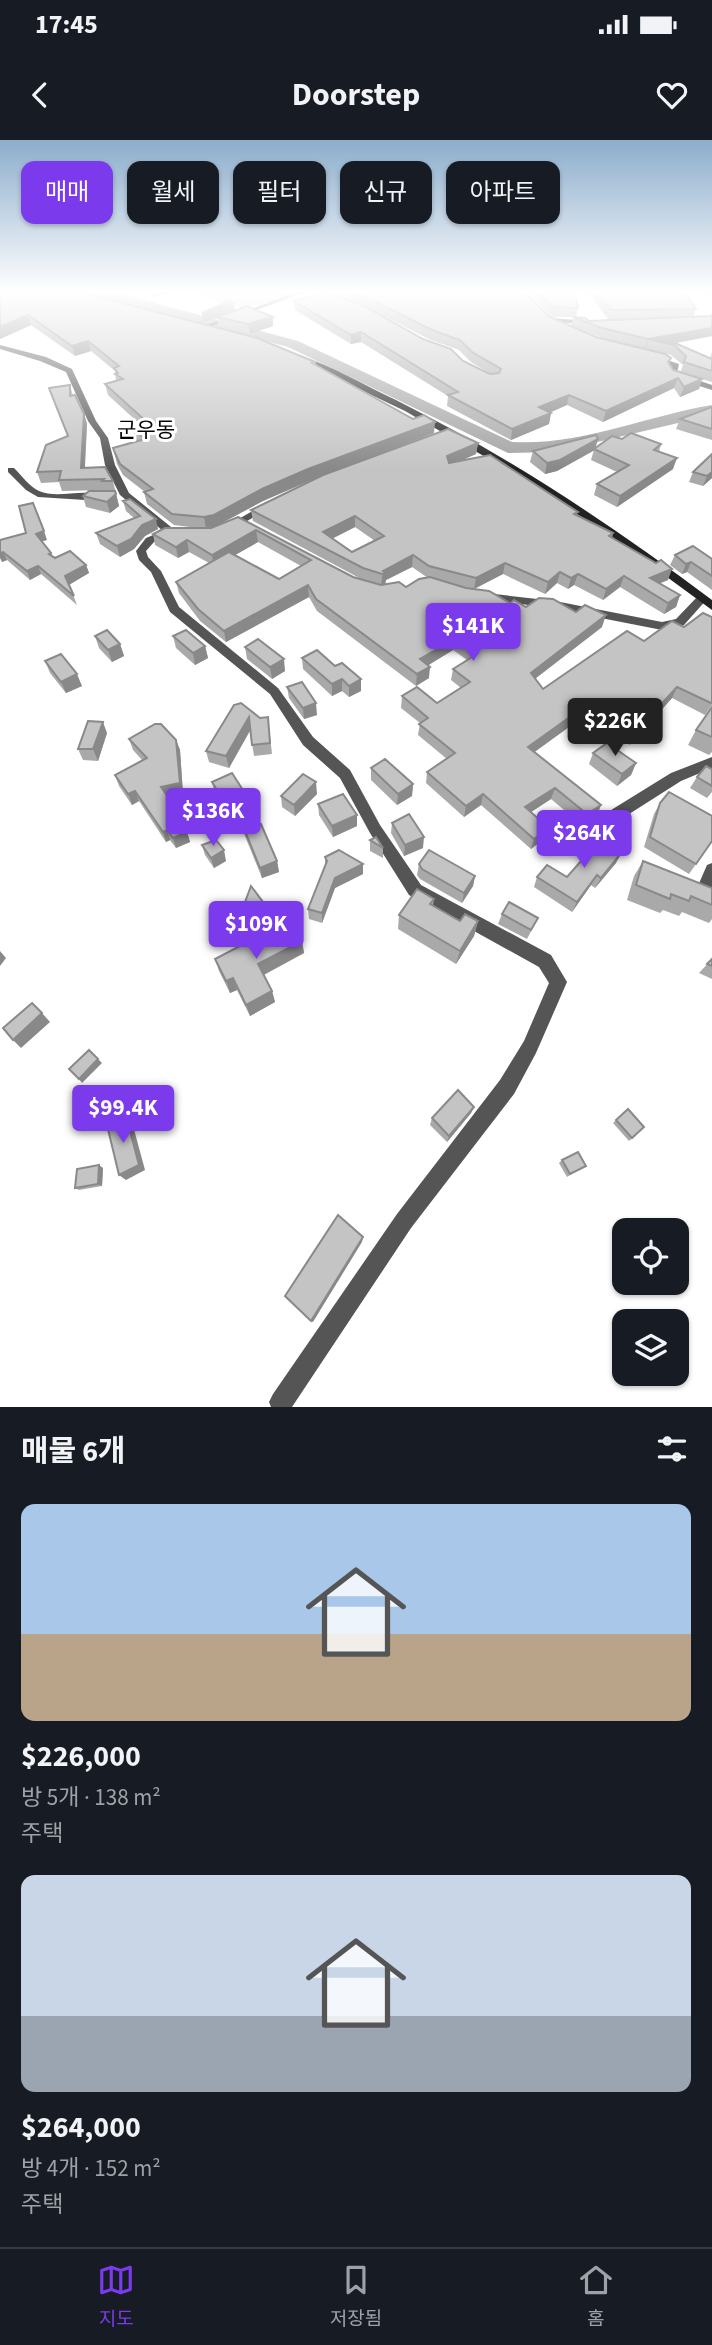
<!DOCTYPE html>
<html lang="ko">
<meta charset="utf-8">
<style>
:root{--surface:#171b24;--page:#20242c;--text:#f1f3f6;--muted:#9ea1a6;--line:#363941;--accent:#7c3aed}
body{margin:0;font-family:"Source Sans 3","Noto Sans KR",sans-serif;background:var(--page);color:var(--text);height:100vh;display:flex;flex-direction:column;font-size:26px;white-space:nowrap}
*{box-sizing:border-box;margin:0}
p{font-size:23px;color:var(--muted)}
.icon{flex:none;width:38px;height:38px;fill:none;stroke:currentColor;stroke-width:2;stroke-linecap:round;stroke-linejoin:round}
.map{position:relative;height:1267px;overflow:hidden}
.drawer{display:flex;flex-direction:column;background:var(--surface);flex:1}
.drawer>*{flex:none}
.guide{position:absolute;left:21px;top:21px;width:670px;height:63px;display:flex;gap:14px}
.controls{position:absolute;left:612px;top:1078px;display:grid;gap:14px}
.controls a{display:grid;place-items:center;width:77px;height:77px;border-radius:14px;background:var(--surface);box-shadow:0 2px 5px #0004;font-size:35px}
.price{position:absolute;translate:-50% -60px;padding:0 16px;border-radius:7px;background:var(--accent);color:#fff;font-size:23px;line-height:46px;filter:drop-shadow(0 2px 4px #0008)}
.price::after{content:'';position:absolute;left:50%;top:42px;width:21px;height:16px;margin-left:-10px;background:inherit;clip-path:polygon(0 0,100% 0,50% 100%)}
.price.active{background:#222;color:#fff}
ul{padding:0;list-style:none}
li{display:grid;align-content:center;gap:14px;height:371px;padding:0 21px}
li span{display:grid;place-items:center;height:217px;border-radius:14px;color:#555}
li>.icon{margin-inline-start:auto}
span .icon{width:126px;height:126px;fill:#fffc;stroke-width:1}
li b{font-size:30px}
h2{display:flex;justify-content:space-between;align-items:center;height:84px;padding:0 21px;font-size:30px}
.chip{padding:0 24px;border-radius:14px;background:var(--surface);box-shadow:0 2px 5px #0004;font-size:24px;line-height:63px}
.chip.active{background:var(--accent);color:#fff}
.status{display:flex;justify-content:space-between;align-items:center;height:49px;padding:0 35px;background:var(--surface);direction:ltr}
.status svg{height:19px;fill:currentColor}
header{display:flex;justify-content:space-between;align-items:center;height:91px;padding:0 21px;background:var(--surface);font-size:32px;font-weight:700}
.tab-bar{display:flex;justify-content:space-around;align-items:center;height:98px;border-top:2px solid var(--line);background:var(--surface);font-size:19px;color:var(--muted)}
.tab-bar a{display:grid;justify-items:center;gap:4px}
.tab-bar .active{color:var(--accent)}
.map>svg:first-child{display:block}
</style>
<div class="status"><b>17:45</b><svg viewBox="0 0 49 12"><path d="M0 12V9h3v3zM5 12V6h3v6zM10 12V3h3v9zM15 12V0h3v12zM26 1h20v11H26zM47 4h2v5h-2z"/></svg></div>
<header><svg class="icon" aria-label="back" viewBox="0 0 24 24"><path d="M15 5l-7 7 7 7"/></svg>Doorstep<svg class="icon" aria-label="heart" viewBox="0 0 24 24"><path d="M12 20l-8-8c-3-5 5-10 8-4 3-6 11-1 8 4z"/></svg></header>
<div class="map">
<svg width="712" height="1267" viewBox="0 0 712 1267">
<rect width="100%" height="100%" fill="#fff"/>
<path fill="#dcdcdc" d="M 200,152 L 297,152 C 259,167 236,175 200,152 Z"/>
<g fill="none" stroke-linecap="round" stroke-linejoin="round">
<path fill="#a3a3a3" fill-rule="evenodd" d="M 90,152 L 113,152 L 298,201 L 512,302 C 580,306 646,276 712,265 L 712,275 L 555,312 L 508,313 L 288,207 L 92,155 Z"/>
<g fill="#555" fill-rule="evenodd">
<polygon points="297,152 306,152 206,188 201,187"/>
<polygon points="307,152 332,152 329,154"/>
<polygon points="550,178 590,181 593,183 590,185 548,181"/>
<polygon points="0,205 46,217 72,229 96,281 108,298 115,325 129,353 176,391 154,402 146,411 148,417 161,431 179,467 278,548 313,597 350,630 380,685 421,745 551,815 567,842 536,913 514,954 411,1088 292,1267 271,1267 269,1262 273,1254 397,1074 500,940 524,901 549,843 539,827 409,755 370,693 340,638 303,605 270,554 170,472 151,432 139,420 136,411 146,398 163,391 120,355 105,325 100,298 88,281 66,232 40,221 0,209"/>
<polygon points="650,214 679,224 677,233 712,245 712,250 671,237 668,232 672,227 650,218"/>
<path d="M 8,328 L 14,328 C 22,336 29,346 39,351 C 59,360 87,346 106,358 L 101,361 L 38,357 L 26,350 L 8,332 Z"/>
<polygon points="268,362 273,365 271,367 232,390 223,388"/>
<polygon points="485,453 555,461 662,482 676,479 698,456 702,454 708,458 684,485 662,490 555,469 481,458 481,454"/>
<polygon points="712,617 712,628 681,641 571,711 566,712 561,711 558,706 561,701 671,633"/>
<polygon points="712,723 712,750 705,755 699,753 697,748 707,725"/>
</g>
<path fill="#222" fill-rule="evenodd" d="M 299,215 C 332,226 364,245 396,260 C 508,316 612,385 712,460 L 712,470 L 611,396 L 510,331 L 405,271 L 296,219 L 295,217 Z"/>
</g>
<g fill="#a9a9a9" fill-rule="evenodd">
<path d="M 0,152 L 315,222 L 316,225 L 434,293 L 309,341 L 263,361 L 222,383 L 238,377 L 353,437 L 363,440 L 253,381 L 251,370 L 478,303 L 476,314 L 461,321 L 577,375 L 613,393 L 612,398 L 668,440 L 660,443 L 680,455 L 676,467 L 664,474 L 620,447 L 603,460 L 574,445 L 568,449 L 557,443 L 545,454 L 503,434 L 474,449 L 510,463 L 602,487 L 535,539 L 543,549 L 644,501 L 712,477 L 712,565 L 705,575 L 672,558 L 648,585 L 642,582 L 630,605 L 612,591 L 613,587 L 591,571 L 534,612 L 597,676 L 582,685 L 551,659 L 531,672 L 549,688 L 545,698 L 531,709 L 481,665 L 464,677 L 426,643 L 427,632 L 447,619 L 418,595 L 420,583 L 401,568 L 402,556 L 437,563 L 461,548 L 451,540 L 453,529 L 467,520 L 453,510 L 428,525 L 429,538 L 416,546 L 317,471 L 309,457 L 226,502 L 200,481 L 179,453 L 176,442 L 209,423 L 189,412 L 178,418 L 155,405 L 153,394 L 198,388 L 174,385 L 147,364 L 144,352 L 145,352 L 123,335 L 117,324 L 113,308 L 138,301 L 136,300 L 133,289 L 142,286 L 108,255 L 105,244 L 116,241 L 115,231 L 91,211 L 75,216 L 31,185 L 0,199 ZM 355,387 L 375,401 L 352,412 L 332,399 ZM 258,402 L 301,426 L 279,439 L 235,415 ZM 412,427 L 428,438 L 406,447 L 385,444 L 386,440 Z"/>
<path d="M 325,152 L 524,152 L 550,177 L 596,197 L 671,218 L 669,224 L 673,230 L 681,231 L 683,225 L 671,215 L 600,197 L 571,186 L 573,177 L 552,177 L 528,152 L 575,152 L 578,168 L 576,177 L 589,181 L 608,179 L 588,152 L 685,152 L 696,169 L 693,177 L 710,176 L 712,175 L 712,196 L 676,203 L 710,218 L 712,212 L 712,242 L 702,239 L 699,249 L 680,257 L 674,248 L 603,282 L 567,265 L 549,273 L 551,273 L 549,284 L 511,300 L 447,266 L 448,256 L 361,202 L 351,204 L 295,170 L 294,161 L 326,154 ZM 364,166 L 431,200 L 459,210 L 471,222 L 491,234 L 463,221 Z"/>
<polygon points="701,152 712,152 712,156"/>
<polygon points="235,170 273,177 273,186 250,194 218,186 217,178 203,182"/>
<polygon points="70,245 73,256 84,274 87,284 85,328 113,341 119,366 110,373 86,367 83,356 105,351 105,350 62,351 59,342 41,343 37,332 68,296 49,248"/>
<polygon points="712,267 712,300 676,289 680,279"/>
<polygon points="622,299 661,304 659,312 673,329 617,367 594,355 597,344 617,332 591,320 594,310 557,331 545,334 530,322 533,311 595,308"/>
<polygon points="712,314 712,338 703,346 689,342 693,332"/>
<polygon points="123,361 158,389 145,396 134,409 120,417 100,404 96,393 134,378 126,371"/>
<polygon points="0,400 47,400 42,401 51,413 53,416 86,425 89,433 69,444 77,465 41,434 30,440 7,420 2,422"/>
<polygon points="675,415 712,419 712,450 687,432 682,434 670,425"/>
<polygon points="95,496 120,504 124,516 112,522 99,508"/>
<polygon points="173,496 205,506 208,518 195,525 176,508"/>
<polygon points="245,507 285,531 272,539 247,519"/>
<polygon points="302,518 335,526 361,539 361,551 349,557 342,551 332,556 303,529"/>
<polygon points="45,521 82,546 66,553 50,533"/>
<polygon points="287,547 317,575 304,579 289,558"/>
<polygon points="712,567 712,612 709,615 688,605 696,590"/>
<polygon points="268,577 272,614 254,616 250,590 229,628 209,622 206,611 260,578"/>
<polygon points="107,593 98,621 83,620 78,609"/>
<polygon points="129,599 176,600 180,610 183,654 168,656 178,676 176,677 187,692 190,702 176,708 170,700 166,702 139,661 132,665 119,646 115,635 143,621 133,610"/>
<polygon points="593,613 636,623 631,635 617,646 589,624"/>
<polygon points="371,628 413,644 412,656 397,665 371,640"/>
<polygon points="712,629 712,652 707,658 690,648 697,637"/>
<polygon points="212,642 250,661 252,672 246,675 277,721 279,732 262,738 238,679 232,682 215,654"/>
<polygon points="317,654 295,676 282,667 281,656"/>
<polygon points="660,663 712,701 689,734 644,707 654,674"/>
<polygon points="318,664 357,686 333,697 319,675"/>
<polygon points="392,683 423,708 404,716 391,693"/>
<polygon points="370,700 383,708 383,718 370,711"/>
<polygon points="202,705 226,721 214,728 205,715"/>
<polygon points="325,717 363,724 363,734 335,748 322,783 309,779 308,769 325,725"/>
<polygon points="643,721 712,748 712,779 709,783 682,772 679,776 663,770 660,773 627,760 634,736"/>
<polygon points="616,723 595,748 591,745 572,772 534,747 537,737 567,737"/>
<polygon points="419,724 475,736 473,746 462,763 420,739 417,735"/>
<polygon points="434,759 433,765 460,781 478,781 474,796 456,824 398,789 399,775"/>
<polygon points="266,766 268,776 262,794 302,801 304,813 264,835 272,851 275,862 250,876 237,850 230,853 219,831 215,819 254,799 239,795 236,786"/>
<polygon points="502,774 538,778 527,799 498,784"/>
<polygon points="712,819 712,839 699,833"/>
<polygon points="474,967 471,973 447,1002 430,985 432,978"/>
<polygon points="628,969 644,987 629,1001 613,983"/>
<polygon points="562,1020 582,1028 567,1037 559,1023"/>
<polygon points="103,1028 102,1046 79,1050 75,1048"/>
</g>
<g fill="#898989">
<polygon points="152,152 174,152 153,157"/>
<polygon points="234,163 235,172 217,177 217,178 203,182 202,173"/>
<polygon points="28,175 31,185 0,199 0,187"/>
<polygon points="273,177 273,186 250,194 248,184"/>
<polygon points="712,188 712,196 669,204 649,199 646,208 645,208 648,199"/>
<polygon points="361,192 361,202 351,204 351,195"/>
<polygon points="88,201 91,211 75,216 72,206"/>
<polygon points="678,238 674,248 603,282 606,271"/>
<polygon points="702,239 699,249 680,257 684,247"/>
<polygon points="569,255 567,265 537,278 539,267"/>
<polygon points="551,273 549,284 511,300 512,289"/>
<polygon points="84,274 87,284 84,338 81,328"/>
<polygon points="435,282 434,293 309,341 263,361 216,386 206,388 204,377 262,349 308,329"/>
<polygon points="598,299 595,310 557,331 545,334 547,323"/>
<polygon points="478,303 476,314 446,327 447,316"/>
<polygon points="677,318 673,329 617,367 620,356"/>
<polygon points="712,332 712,338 703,346 707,336"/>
<polygon points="116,354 119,366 110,373 107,362"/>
<polygon points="355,376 355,387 323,403 323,392"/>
<polygon points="156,379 158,389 145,396 134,409 120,417 117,406 142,385"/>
<polygon points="256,390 258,402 214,427 212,415"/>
<polygon points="44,391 47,400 39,402 36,394"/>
<polygon points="187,400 189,412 178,418 176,407"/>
<polygon points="3,412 7,420 2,422 0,418 0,413"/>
<polygon points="413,415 412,427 386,440 385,445 381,445 383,431"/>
<polygon points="691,422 687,432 682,434 686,424"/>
<polygon points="505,423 503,434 474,449 476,438"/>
<polygon points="86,425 89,433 69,445 65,436"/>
<polygon points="38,426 41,434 30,440 27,431"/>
<polygon points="672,429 668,440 646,449 650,438"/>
<polygon points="560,432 557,443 545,454 548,442"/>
<polygon points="578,434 574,445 568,449 571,438"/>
<polygon points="624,436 620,447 603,460 606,449"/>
<polygon points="308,445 309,457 226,502 224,491"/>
<polygon points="680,455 676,467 664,474 668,463"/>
<polygon points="606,475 602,487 528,544 531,533"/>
<polygon points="455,499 453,510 419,531 420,519"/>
<polygon points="120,504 124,516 112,522 108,510"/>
<polygon points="205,506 208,518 195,525 193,513"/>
<polygon points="284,519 285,531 272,539 270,527"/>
<polygon points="430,527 429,538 416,546 417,534"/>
<polygon points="77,534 82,546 66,553 61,542"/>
<polygon points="342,539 342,551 332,556 332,544"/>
<polygon points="361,539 361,551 349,557 349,546"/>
<polygon points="677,547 672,558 648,585 653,573"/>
<polygon points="595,559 591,571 525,619 528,607"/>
<polygon points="316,563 317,575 304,579 303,568"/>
<polygon points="249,577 251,589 229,628 226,616"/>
<polygon points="103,582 107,593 98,621 93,609"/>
<polygon points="176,600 180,610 183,654 164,657 161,647"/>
<polygon points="636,623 631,635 617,646 622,634"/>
<polygon points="316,642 317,654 295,676 294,665"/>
<polygon points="413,644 412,656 397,665 398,654"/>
<polygon points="555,648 551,659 522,678 525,667"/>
<polygon points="135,651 139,661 132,665 128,654"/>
<polygon points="483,654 481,665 464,677 466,666"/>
<polygon points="250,661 252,672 240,678 237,671 238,679 232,682 230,671"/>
<polygon points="601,665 597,676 582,685 587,674"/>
<polygon points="174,666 178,676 173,679 170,668"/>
<polygon points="357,675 357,686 333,697 332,686"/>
<polygon points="549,688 545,698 531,709 534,699"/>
<polygon points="167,690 170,700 166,702 163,692"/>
<polygon points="187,692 190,702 176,708 173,698"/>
<polygon points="424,697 423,708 404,716 405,705"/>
<polygon points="224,710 226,721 214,728 211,718"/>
<polygon points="622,712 616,723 595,748 601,738"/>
<polygon points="277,721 279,732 262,738 260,728"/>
<polygon points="363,724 363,734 335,748 322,783 322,773 335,738"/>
<polygon points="597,735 591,745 572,772 577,762"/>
<polygon points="475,736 473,746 462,763 464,753"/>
<polygon points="266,766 268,776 260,800 258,790"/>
<polygon points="478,781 474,796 456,824 460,811"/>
<polygon points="302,801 304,813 261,836 258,824"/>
<polygon points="0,811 6,818 0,826"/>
<polygon points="233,838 237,850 230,853 226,841"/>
<polygon points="272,851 275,862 250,876 246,865"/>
<polygon points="42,873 50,882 21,908 13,900"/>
<polygon points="98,919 102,923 82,943 79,939"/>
<polygon points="474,967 471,973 447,1002 449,996"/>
<polygon points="126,976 132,982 145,1030 126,1040 119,1035"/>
<polygon points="99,1025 103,1028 102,1046 98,1044"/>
<polygon points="363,1097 362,1102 313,1182 311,1181"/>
</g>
<g fill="#c4c4c4" stroke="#898989" stroke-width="2" fill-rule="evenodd">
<polygon points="0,152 79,152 257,198 315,222 312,223 413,279 424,275 435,282 308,329 262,349 214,375 204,377 172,374 144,352 153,349 120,324 115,313 113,308 145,299 133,289 149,284 105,244 123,239 115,234 118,233 114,228 119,226 88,201 72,206 28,175 0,187"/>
<polygon points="326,152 364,166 423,199 451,209 463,221 490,234 499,233 501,229 472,212 460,200 432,190 370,159 350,152 524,152 550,177 596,197 665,214 671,218 668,222 673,230 702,239 684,247 678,238 606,271 569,255 539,267 551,273 512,289 448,255 458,252 361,192 351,195 294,161 327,153"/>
<polygon points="538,152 575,152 578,168 554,167"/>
<polygon points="597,152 685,152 696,169 611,170"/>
<polygon points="229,161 234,163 202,173"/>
<polygon points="247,166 273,177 248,184 217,177"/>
<polygon points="712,175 712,188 648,199 602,188 573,177 585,178 589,181 710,176"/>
<polygon points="649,199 675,203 712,219 712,231 684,222 686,216 674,205"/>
<polygon points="70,245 70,256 75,255 84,274 81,328 105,327 113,341 102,341 104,339 59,340 61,331 37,332 46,305 68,296 49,248"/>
<polygon points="712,267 712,289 680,279"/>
<path d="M 448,289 L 478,303 L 447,316 L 449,323 L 490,315 L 578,372 L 574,374 L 613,393 L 609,396 L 656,423 L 661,420 L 672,429 L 650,438 L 680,455 L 668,463 L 624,436 L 606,449 L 578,434 L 571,438 L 560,432 L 548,442 L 505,423 L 476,438 L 429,426 L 413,415 L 383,431 L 386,433 L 382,434 L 363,428 L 251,370 L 323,335 ZM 355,376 L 384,396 L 352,412 L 323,392 Z"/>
<polygon points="631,293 661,304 654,310 677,318 620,356 597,344 629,325 594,309 612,296 622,299"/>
<polygon points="596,295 598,299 560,320 547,323 533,311"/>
<polygon points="712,314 712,332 707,336 693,332"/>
<polygon points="89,351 115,351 116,354 107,362 83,356"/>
<polygon points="130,359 156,379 142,385 131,399 117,406 96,393 140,376 123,361"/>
<polygon points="33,363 44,391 36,394 51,413 49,414 55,418 70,411 86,425 65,436 74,456 38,426 27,431 3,412 0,413 0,400 26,393 19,366"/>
<polygon points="238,377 353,437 381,445 399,442 406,447 419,439 430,437 466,448 489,451 510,463 514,460 526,467 539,458 553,459 576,472 585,465 606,475 531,533 543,549 627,491 644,501 672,481 684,487 703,473 712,477 712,562 711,563 677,547 653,573 648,571 635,593 616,579 620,577 595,559 528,607 601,665 587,674 555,648 525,667 549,688 534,699 483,654 466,666 427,632 455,613 419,584 428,578 402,556 417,547 437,563 470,542 453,529 477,514 455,499 420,519 430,527 417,534 316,459 308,445 224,491 198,469 176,442 229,412 279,439 311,420 256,390 212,415 187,400 176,407 153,394 165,388 211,388"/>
<polygon points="693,406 712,419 712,436 691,422 686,424 675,415"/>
<polygon points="107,490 120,504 108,510 95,496"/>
<polygon points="186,490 205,506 193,513 173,496"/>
<polygon points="258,499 284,519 270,527 245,507"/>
<polygon points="317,510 335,526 342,523 361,539 349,546 342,539 332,544 302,518"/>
<polygon points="61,514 77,534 61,542 45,521"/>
<polygon points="302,542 316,563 303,568 287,547"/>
<polygon points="241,563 260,578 268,577 270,603 252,605 249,577 226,616 206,611 234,565"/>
<polygon points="712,567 712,597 696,590"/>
<polygon points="88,581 103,582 93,609 78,609"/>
<polygon points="155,584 161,584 176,600 180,643 161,647 174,666 170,668 187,692 173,698 167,690 163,692 135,651 128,654 115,635 147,618 129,599"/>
<polygon points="607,603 636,623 622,634 593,613"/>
<polygon points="385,619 413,644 398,654 371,628"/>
<polygon points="706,626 712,629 712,646 697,637"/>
<polygon points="232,633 250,661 230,671 212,642"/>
<polygon points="303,634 316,642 294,665 281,656"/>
<polygon points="669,652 712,676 712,701 696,724 650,697 660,663"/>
<polygon points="343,654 357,675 332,686 318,664"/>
<polygon points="242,669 254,686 261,684 277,721 260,728 237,671"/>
<polygon points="409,674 424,697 405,705 392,683"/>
<polygon points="604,695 622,707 622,712 601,738 597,735 577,762 537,737 547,725 567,737"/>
<polygon points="376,697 383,708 370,700"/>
<polygon points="216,700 224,710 211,718 202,705"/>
<polygon points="339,710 363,724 335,738 322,773 308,769 327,721 325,717"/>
<polygon points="429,710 475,736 464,753 422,729 419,724"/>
<polygon points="643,721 712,748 712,765 691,756 689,761 671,754 670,759 636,745"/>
<polygon points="251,746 266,766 258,790 236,786"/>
<polygon points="417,749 434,759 430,764 460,781 465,774 478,781 460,811 399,775"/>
<polygon points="509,762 538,778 531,790 502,774"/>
<polygon points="290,780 302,801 258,824 272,851 246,865 233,838 226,841 215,819"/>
<polygon points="712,819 712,826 707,824"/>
<polygon points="32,863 42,873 13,900 3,888"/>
<polygon points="89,910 98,919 79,939 69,929"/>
<polygon points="458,950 474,967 449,996 432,978"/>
<polygon points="628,969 644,987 632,998 616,980"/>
<polygon points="126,976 139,1025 119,1035 107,985"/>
<polygon points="578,1012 586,1026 570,1034 562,1020"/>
<polygon points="99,1025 98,1044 75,1048 77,1029"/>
<polygon points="338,1075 363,1097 311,1181 285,1156"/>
</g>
<linearGradient id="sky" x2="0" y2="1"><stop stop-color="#8cadcc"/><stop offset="0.46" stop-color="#fff"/><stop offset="1" stop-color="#fff" stop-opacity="0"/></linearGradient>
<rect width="712" height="329" fill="url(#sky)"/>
<g text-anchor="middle" stroke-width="6" stroke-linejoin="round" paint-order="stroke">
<g font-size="21" fill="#000" stroke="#fff">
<text x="146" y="297">군우동</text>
</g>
</g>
</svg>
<div class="controls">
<a><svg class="icon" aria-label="locate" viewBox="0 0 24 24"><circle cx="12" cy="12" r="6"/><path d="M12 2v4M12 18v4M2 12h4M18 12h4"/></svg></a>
<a><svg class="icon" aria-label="layers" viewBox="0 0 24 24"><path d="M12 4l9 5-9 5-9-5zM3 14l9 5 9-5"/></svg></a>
</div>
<b class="price" style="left:473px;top:523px">$141K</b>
<b class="price active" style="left:615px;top:618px">$226K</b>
<b class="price" style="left:213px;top:708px">$136K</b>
<b class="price" style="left:584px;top:730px">$264K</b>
<b class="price" style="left:256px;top:821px">$109K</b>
<b class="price" style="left:123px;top:1005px">$99.4K</b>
<div class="guide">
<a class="chip active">매매</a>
<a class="chip">월세</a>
<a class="chip">필터</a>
<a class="chip">신규</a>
<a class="chip">아파트</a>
</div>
</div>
<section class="drawer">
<h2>매물 6개<svg class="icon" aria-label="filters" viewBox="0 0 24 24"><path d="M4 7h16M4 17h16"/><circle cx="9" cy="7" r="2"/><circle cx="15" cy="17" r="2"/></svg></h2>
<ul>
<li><span style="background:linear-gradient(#a9c7e8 60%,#b9a48a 0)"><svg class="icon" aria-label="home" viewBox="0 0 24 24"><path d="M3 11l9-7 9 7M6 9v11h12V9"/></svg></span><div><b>$226,000</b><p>방 5개 · 138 m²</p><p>주택</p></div></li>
<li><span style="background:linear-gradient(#c9d6e8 65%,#9aa5b1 0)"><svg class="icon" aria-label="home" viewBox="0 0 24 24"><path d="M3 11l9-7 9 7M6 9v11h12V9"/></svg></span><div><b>$264,000</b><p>방 4개 · 152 m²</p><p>주택</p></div></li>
</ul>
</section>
<nav class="tab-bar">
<a class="active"><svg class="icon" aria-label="map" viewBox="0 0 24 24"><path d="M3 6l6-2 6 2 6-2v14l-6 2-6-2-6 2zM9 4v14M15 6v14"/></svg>지도</a>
<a><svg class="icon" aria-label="saved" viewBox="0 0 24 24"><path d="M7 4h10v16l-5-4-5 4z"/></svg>저장됨</a>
<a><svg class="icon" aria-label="home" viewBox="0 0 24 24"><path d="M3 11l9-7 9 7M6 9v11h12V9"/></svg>홈</a>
</nav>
